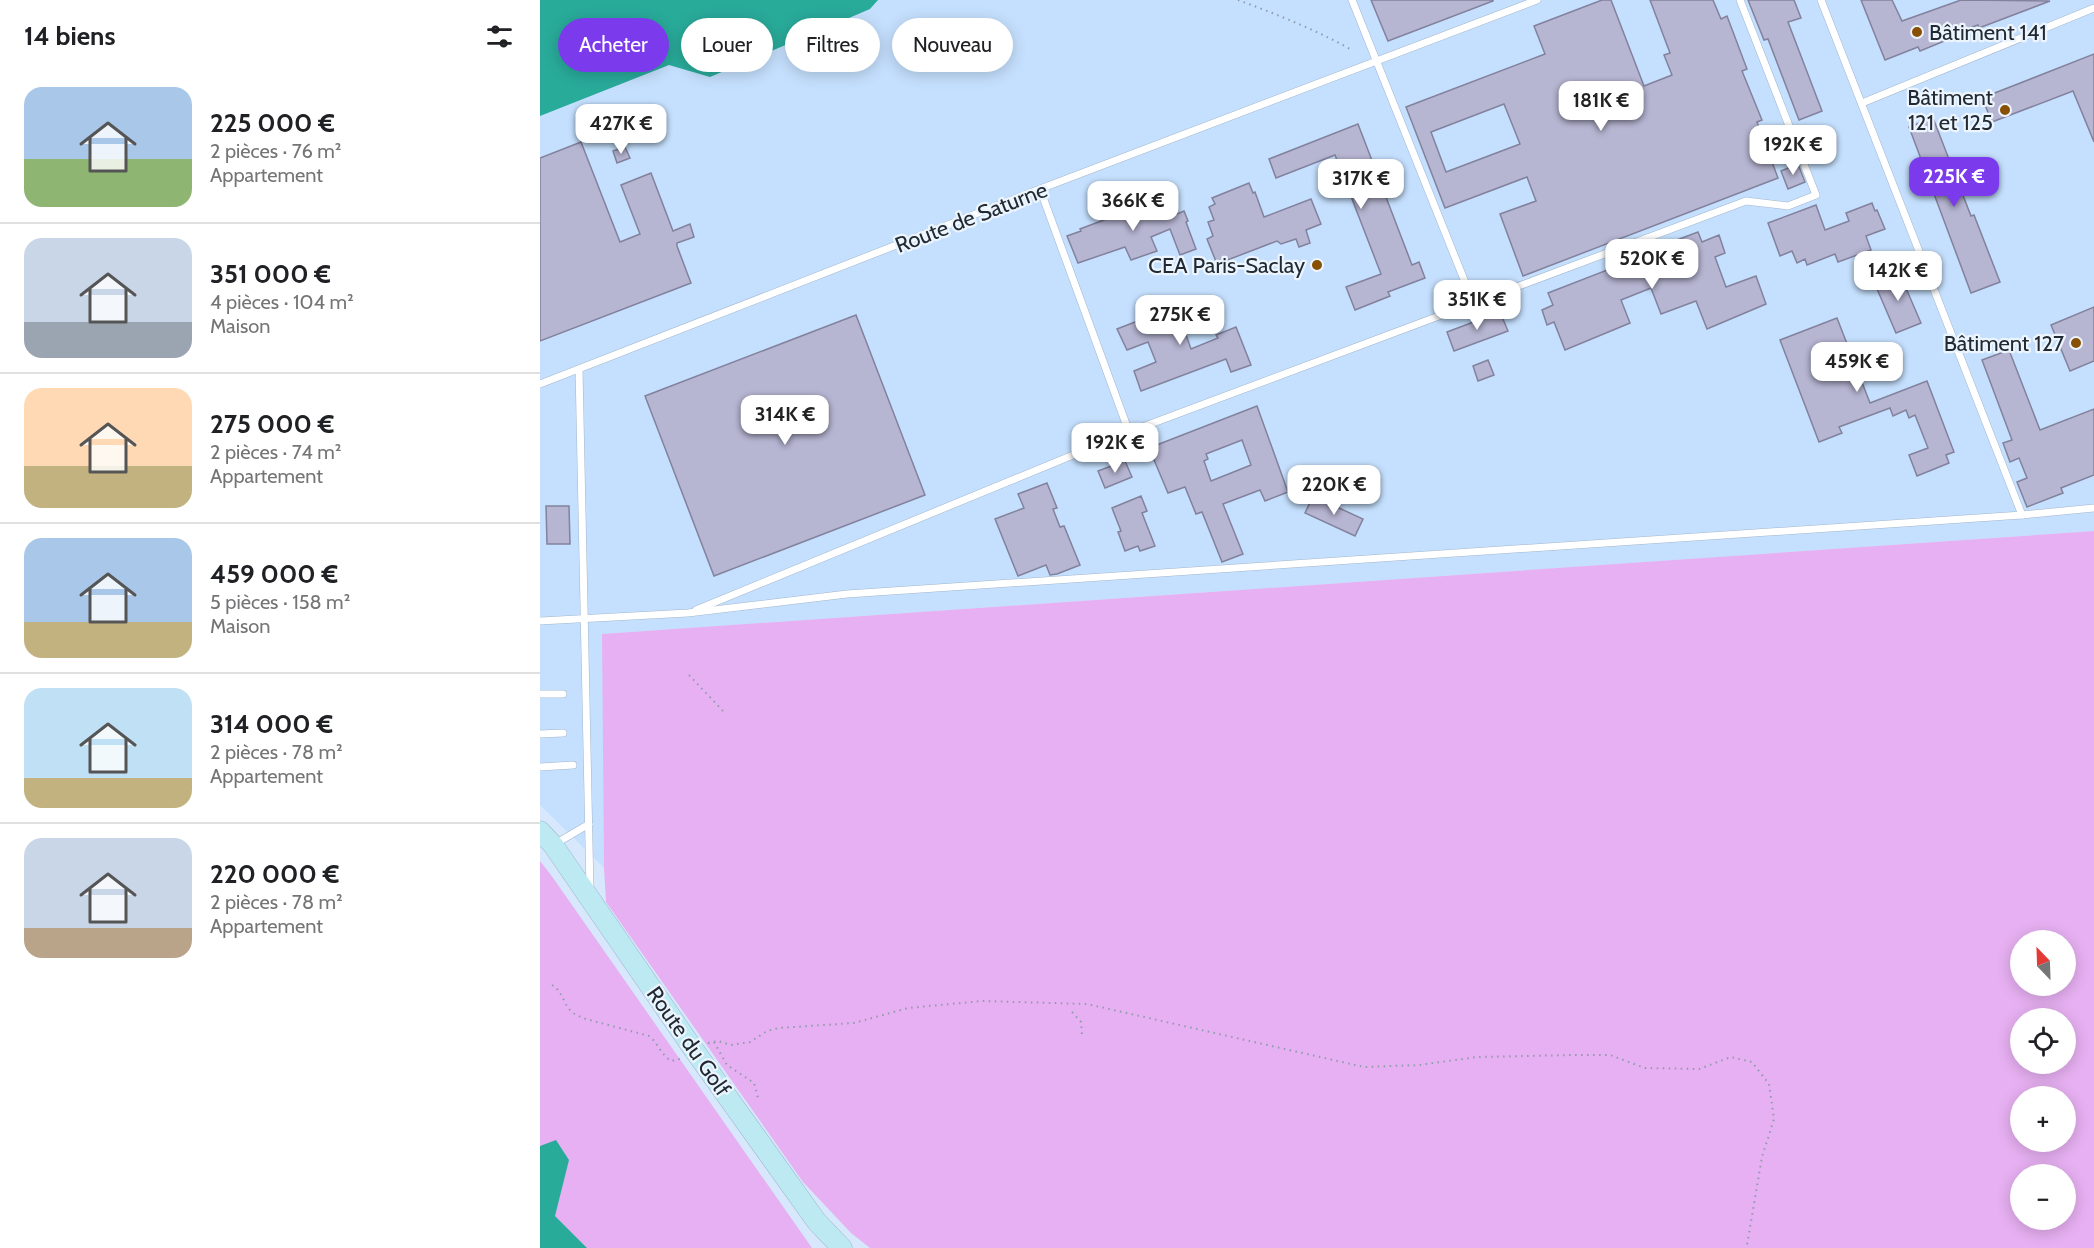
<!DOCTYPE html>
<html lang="fr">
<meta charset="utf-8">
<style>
:root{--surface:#fff;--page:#f2f2f2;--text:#202124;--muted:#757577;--line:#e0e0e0;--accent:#7c3aed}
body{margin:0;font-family:Cabin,sans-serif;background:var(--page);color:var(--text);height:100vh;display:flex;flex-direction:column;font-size:22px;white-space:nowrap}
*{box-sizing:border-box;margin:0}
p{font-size:20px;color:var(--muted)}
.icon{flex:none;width:33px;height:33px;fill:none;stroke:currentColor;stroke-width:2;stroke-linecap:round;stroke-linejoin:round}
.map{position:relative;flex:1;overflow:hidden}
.side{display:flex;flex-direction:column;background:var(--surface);width:540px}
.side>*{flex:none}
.hud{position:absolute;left:18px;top:18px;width:570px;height:54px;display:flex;gap:12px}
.needle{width:39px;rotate:337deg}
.controls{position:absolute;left:1470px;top:930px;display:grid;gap:12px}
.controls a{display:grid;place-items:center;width:66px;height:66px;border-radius:50%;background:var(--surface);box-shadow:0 3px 15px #0003;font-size:30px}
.price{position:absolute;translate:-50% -51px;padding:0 14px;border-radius:12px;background:#fff;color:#222;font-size:20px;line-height:39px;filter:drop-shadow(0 2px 3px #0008)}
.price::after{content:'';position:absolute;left:50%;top:36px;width:18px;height:14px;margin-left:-9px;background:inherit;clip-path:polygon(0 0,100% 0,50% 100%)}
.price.selected{background:var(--accent);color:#fff}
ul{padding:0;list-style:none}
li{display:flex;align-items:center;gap:18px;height:150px;padding:0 24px}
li+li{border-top:2px solid var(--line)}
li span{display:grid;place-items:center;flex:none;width:168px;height:120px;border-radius:18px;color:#555}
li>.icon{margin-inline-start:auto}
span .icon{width:72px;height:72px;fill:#fffc;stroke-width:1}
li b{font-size:26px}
h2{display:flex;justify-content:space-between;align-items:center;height:72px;padding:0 24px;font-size:26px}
.chip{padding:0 21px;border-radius:27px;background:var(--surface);box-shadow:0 3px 15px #0003;font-size:21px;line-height:54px}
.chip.selected{background:var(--accent);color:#fff}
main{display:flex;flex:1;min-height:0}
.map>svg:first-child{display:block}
</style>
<main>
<section class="side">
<h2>14 biens<svg class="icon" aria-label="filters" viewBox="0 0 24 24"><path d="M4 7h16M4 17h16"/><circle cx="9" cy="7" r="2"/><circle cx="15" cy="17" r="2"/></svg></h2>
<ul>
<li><span style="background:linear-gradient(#a9c7e8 60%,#8fb573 0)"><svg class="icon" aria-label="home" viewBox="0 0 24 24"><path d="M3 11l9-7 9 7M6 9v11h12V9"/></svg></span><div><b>225 000 €</b><p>2 pièces · 76 m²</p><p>Appartement</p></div></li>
<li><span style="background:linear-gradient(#c9d6e8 70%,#9aa5b1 0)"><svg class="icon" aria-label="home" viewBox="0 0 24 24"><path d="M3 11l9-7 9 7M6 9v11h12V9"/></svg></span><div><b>351 000 €</b><p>4 pièces · 104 m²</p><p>Maison</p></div></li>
<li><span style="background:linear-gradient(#ffd9b3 65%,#c2b280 0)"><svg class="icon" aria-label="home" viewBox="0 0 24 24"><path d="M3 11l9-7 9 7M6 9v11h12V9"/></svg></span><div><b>275 000 €</b><p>2 pièces · 74 m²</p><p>Appartement</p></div></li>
<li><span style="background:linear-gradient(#a9c7e8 70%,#c2b280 0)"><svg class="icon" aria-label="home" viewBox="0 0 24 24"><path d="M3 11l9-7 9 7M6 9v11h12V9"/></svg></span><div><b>459 000 €</b><p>5 pièces · 158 m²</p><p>Maison</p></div></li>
<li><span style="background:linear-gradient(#bfe0f5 75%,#c2b280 0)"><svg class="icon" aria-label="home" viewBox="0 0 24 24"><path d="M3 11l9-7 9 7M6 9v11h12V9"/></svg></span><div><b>314 000 €</b><p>2 pièces · 78 m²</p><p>Appartement</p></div></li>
<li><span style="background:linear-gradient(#c9d6e8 75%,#b9a48a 0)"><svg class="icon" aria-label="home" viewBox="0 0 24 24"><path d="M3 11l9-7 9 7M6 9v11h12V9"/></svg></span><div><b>220 000 €</b><p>2 pièces · 78 m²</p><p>Appartement</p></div></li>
</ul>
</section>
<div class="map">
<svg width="1554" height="1248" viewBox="0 0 1554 1248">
<rect width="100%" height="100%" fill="#d7e8fc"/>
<polygon fill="#c5e0fe" points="0,0 1554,0 1554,531 63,634 64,868 0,805"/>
<g fill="#e7b0f2" fill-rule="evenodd">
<path d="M 1554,531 L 1554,1248 L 330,1248 L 311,1233 L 263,1182 L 66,902 L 64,868 L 62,634 ZM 1526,940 L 1526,986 L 1480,986 L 1480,940 ZM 1526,1018 L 1526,1064 L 1480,1064 L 1480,1018 ZM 1480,1096 L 1526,1096 L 1526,1142 L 1480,1142 ZM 1480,1174 L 1526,1174 L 1526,1220 L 1480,1220 Z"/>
<polygon points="0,861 11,875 272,1248 0,1248"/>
</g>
<g fill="#29ab9a">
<polygon points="0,0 338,0 330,9 170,77 129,65 0,116"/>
<polygon points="16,1140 29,1160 15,1216 47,1248 0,1248 0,1146"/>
</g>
<g fill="#b6b5d2" stroke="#82829d" stroke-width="1.5" fill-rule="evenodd">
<polygon points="831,0 953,0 953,1 848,41"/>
<path d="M 1062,0 L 1071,0 L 1104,86 L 1132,75 L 1124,55 L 1130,53 L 1110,0 L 1173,0 L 1181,19 L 1187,16 L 1207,69 L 1202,71 L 1222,120 L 1217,122 L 1238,178 L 983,276 L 960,214 L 996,201 L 987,177 L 905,208 L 866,107 L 1005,54 L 994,26 ZM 964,104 L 980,144 L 906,172 L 891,132 Z"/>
<polygon points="1208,0 1254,0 1261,18 1248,22 1282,111 1259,120 1228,39 1224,40"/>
<polygon points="1321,0 1352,0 1362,21 1421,0 1510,1 1439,28 1438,25 1410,35 1412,38 1380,51 1378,47 1345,60"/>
<polygon points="1554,54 1554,142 1533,91 1452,122 1442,98"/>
<polygon points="1393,118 1431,216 1434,215 1460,282 1431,293 1369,127"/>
<polygon points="818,124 872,265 879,262 885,278 848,292 850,296 815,310 806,287 841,274 795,155 736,178 729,159"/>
<polygon points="41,142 80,242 100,234 81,185 111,173 133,231 150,224 154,237 137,243 137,246 151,283 0,341 0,158"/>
<polygon points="85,147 90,158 77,163 73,151"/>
<polygon points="1258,164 1265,182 1248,189 1241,171"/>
<polygon points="709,183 713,193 715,192 724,217 771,199 781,224 766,230 770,243 759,247 756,239 741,244 737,241 677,264 667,239 673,236 668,222 674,220 669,207 675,204 672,198"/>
<polygon points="630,197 637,214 644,211 648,221 646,222 656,249 640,255 630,229 611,237 617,251 591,260 585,247 538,263 527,236 541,231 540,229 617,200 618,202"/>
<polygon points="1332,203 1335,211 1337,210 1345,229 1326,236 1331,250 1298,262 1295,254 1267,265 1265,259 1257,263 1252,251 1240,256 1228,223 1276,205 1285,230 1309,221 1306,213"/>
<polygon points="1158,232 1162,242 1179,235 1185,253 1175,257 1186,287 1216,276 1226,304 1167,329 1156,301 1121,314 1111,288 1081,300 1090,323 1025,350 1014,322 1007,325 1002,310 1013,305 1008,293 1070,269 1068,266"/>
<polygon points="1359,272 1381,323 1356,333 1334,282"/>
<polygon points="652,300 659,322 644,329 651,349 678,338 676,335 696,327 711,365 691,372 686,359 601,391 594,371 616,362 608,342 587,350 577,329"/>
<polygon points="1554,307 1554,361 1530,371 1511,325"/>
<polygon points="960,312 968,331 914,351 907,332"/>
<polygon points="316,315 385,495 174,576 105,396"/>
<polygon points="1297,318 1330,403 1387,381 1414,452 1406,455 1409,463 1377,476 1369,455 1388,448 1375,415 1369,418 1366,410 1353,416 1350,408 1299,427 1302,433 1279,442 1240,340"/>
<polygon points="1469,350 1500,430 1554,409 1554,475 1521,488 1523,493 1487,507 1477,482 1487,478 1479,458 1470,462 1463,443 1472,440 1442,360"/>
<polygon points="948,360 954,375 938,381 933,366"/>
<path d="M 717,406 L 748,492 L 725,501 L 720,490 L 683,504 L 703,554 L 682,562 L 662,512 L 656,514 L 645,487 L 628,493 L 609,448 ZM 702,440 L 711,465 L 671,481 L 664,461 L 668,459 L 666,454 Z"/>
<polygon points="585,461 592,477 565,488 558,471"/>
<polygon points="507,483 517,508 513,509 520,527 524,526 540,565 517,574 510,575 506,565 478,576 455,519 484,508 478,494"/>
<polygon points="601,496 607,511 602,513 615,546 600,551 598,546 585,551 578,532 581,531 572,508"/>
<polygon points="773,496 823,519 815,536 765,513"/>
<polygon points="6,506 29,506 30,544 7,544"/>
</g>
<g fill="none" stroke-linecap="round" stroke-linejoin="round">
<g stroke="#a1b6cd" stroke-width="8">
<g id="lane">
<polyline points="812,0 933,302"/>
<polyline points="1281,0 1482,515"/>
<polyline points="1322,103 1554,8"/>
<polyline points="500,189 589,432"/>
<polyline points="39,369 50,891"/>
<polyline points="0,384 500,189 997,0"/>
<polyline points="156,610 589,432 1206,201 1248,206 1276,195 1200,0"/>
<polyline points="0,621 148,613 307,594 1482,515 1554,508"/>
<polyline points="0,694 23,694"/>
<polyline points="0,734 23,733"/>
<polyline points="0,767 33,765"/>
<polyline points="15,844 49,824"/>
</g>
</g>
<g stroke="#a1b6cd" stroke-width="21">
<polyline id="secondary" points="0,831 13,845 154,1050 277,1222 302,1248"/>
</g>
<g stroke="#8e9bab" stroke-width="2" stroke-dasharray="1.5 4.5" stroke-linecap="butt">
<path d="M 698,0 C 736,14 774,29 810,49"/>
<polyline points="149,675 183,711"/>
<path d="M 12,985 C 21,990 23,1001 29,1009 C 33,1014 40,1017 46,1019 L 109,1036 C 118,1043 121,1055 131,1061 L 140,1059"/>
<polyline points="532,1012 541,1022 542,1035"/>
<polyline points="174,1042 187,1065 214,1083 218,1098"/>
<polyline points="168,1043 178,1041 191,1045 210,1042 227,1031 239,1028 314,1023 368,1008 442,1001 547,1004 824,1067 879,1065 937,1057 1033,1055 1070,1055 1105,1068 1159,1069 1191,1057 1212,1062 1229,1084 1234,1119 1222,1157 1207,1245 1205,1248"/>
</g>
<use href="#lane" stroke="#fff" stroke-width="7"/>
<use href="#secondary" stroke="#bce9f2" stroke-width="20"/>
</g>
<g fill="#885003" stroke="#ecf5fe" stroke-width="2">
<circle cx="1377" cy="32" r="6"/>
<circle cx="1465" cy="110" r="6"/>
<circle cx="777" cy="265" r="6"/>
<circle cx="1536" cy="343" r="6"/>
</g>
<g text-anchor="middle" stroke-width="4.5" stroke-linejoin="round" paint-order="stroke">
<g font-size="22" fill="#212932" stroke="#ecf5fe" text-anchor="end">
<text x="1389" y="40" text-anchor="start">Bâtiment 141</text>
<text x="1453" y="105">Bâtiment<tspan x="1453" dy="25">121 et 125</tspan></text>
<text x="765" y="273">CEA Paris-Saclay</text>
<text x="1524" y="351">Bâtiment 127</text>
</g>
<g font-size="22" fill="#212932" stroke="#ecf5fe">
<text transform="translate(431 217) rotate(-21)" y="8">Route de Saturne</text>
<text transform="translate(149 1041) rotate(55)" y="8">Route du Golf</text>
</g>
</g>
</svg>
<div class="controls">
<a><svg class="needle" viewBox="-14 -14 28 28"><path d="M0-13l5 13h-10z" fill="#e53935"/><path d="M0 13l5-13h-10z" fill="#757577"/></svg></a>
<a><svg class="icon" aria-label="locate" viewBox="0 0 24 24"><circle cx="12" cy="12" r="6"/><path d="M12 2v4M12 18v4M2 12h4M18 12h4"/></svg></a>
<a>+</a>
<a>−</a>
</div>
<b class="price" style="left:1061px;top:132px">181K €</b>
<b class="price" style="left:81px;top:155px">427K €</b>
<b class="price" style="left:1253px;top:176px">192K €</b>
<b class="price selected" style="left:1414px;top:208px">225K €</b>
<b class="price" style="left:821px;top:210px">317K €</b>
<b class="price" style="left:593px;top:232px">366K €</b>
<b class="price" style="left:1112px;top:290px">520K €</b>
<b class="price" style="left:1358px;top:302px">142K €</b>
<b class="price" style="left:937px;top:331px">351K €</b>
<b class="price" style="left:640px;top:346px">275K €</b>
<b class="price" style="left:1317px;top:393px">459K €</b>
<b class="price" style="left:245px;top:446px">314K €</b>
<b class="price" style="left:575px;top:474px">192K €</b>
<b class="price" style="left:794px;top:516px">220K €</b>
<div class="hud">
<a class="chip selected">Acheter</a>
<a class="chip">Louer</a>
<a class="chip">Filtres</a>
<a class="chip">Nouveau</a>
</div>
</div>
</main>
